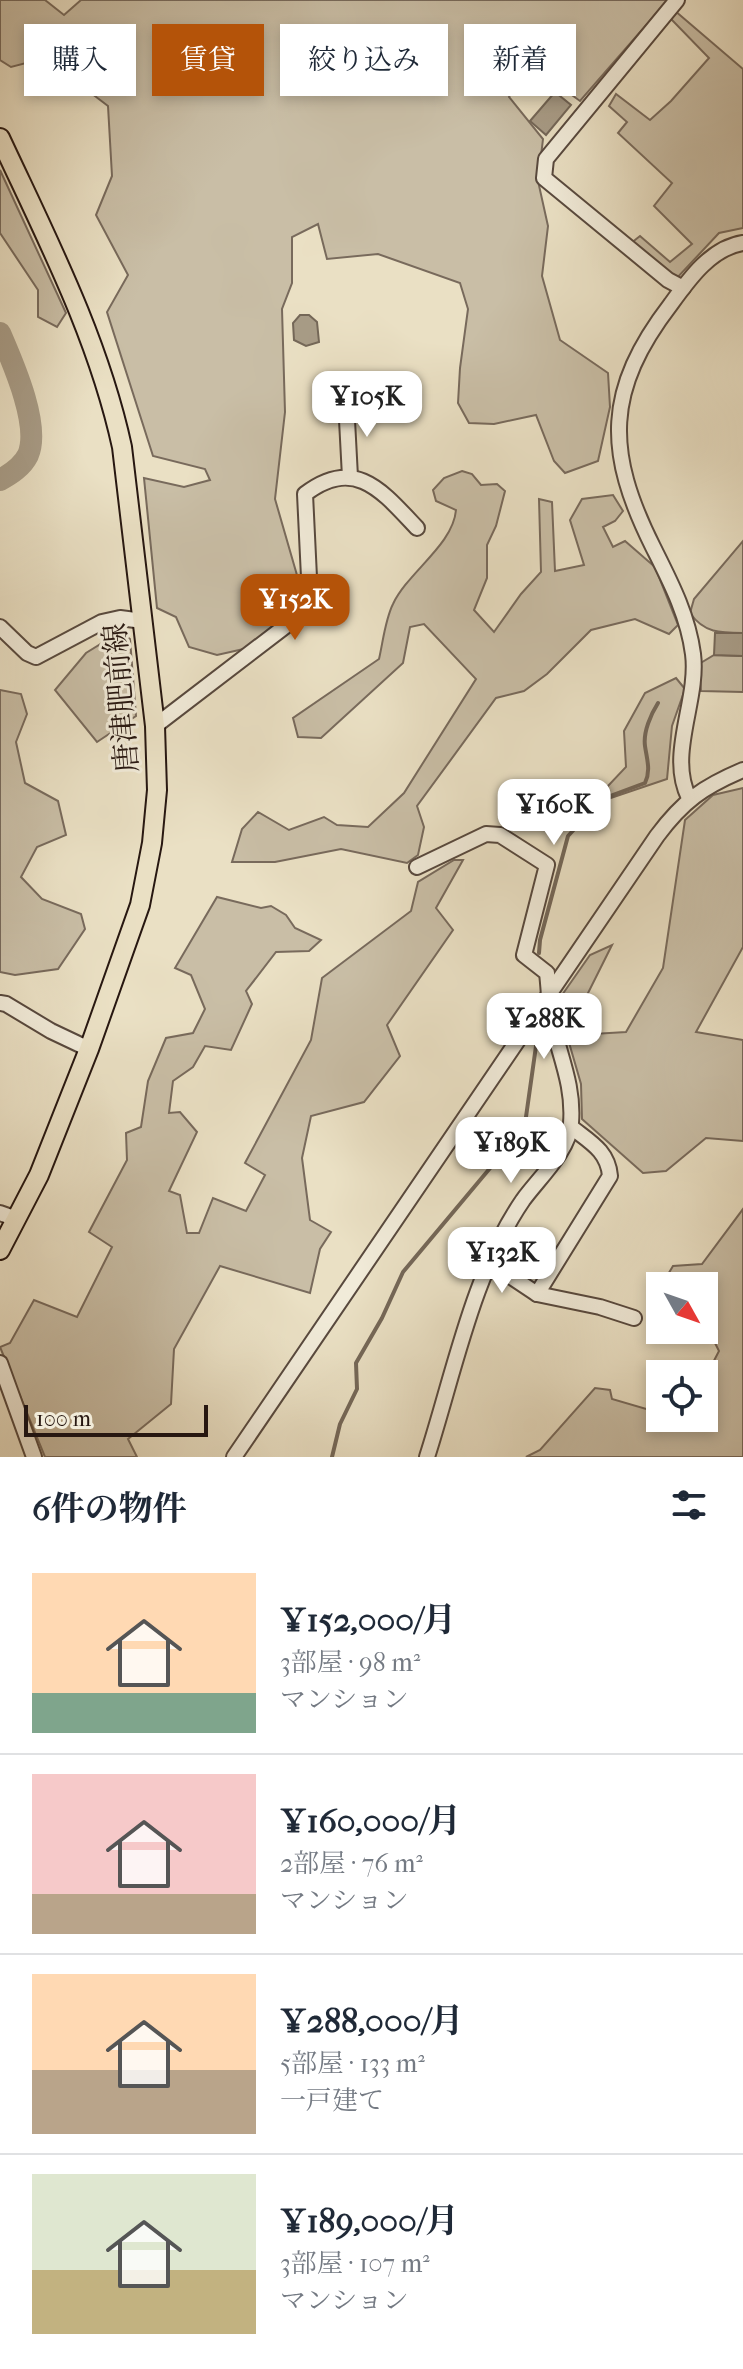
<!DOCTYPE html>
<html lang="ja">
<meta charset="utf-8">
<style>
:root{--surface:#fff;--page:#f2f2f3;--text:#1f2937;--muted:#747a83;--line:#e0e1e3;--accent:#b45309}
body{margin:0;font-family:"IM FELL French Canon","Noto Serif JP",serif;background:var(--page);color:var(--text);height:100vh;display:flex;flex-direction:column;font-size:30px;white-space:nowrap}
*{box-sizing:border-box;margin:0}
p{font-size:26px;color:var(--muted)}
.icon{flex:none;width:44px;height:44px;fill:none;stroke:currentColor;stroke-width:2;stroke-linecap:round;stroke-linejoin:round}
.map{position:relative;height:1457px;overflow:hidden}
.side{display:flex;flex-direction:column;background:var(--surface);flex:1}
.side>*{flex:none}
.guide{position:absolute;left:24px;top:24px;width:696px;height:72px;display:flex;gap:16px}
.needle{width:52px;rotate:130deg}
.buttons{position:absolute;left:646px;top:1272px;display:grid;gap:16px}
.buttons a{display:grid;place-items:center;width:72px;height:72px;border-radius:0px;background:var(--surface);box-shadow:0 4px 12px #0003;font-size:40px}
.scale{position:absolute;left:24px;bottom:20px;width:184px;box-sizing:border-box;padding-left:8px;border:4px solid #271711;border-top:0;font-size:22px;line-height:28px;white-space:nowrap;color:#271711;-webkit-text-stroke:6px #f1ebd9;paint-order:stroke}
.price{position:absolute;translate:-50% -68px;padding:0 18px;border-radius:16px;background:#fff;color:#222;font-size:26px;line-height:52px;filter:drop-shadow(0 2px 4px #0008)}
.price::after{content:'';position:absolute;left:50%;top:48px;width:24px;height:18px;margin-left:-12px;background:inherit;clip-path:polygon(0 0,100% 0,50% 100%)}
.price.active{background:var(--accent);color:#fff}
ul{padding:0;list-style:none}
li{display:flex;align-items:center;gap:24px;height:200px;padding:0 32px}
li+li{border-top:2px solid var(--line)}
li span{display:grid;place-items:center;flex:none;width:224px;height:160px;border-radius:0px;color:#555}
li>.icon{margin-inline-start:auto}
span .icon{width:96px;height:96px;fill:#fffc;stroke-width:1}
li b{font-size:34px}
h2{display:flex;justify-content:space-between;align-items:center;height:96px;padding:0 32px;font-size:34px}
.pill{padding:0 28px;border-radius:0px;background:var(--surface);box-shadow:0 4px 12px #0003;font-size:28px;line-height:72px}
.pill.active{background:var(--accent);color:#fff}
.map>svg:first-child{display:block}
</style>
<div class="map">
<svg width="743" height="1457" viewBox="0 0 743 1457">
<rect width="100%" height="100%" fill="#eae0c4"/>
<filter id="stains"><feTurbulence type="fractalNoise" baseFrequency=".0025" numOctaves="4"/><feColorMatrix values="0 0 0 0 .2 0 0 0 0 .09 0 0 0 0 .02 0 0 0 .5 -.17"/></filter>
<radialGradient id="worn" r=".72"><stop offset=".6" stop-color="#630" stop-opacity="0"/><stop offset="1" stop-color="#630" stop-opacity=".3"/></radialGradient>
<g fill="#c9bea6" stroke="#786a5c" stroke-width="2">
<polygon points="0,0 45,0 64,15 81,0 668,0 580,101 528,63 509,97 543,139 538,181 548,226 542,276 560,340 608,373 610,407 598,461 565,473 554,461 536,415 494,424 469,423 458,403 460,368 468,309 460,283 378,254 327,259 318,224 292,237 292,283 282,309 285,412 275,499 301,589 296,610 248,648 217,655 189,647 176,617 157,608 144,478 184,487 210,480 205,469 153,456 107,312 128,275 96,215 112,176 108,106 45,58 11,67 0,60"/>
<polygon points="674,10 743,69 743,228 719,233 676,279 630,244 640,236 670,262 692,244 654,206 672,183 618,133 627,122 609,106 616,94 650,120 671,101 709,58 671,19"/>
<polygon points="0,170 66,313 57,327 38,317 38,290 0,233"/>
<path d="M 462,471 L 472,474 L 481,485 L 497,484 L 505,491 L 496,526 L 487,545 L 487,578 L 474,610 L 494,632 L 521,594 L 541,572 L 539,499 L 552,502 L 555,571 L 584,565 L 570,520 L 582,499 L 613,495 L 623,511 L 615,521 L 603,527 L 613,547 L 625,541 L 655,567 L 678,625 L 669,634 L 635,619 L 591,630 L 547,674 L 524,691 L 496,698 L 417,806 L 424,827 L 418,855 L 407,863 L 341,849 L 275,862 L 232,862 L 242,829 L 258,812 L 289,830 L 324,817 L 337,825 L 368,827 L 404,793 L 476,679 L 424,624 L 410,627 L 403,663 L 321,738 L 298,737 L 293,718 L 379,659 C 383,642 385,620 393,604 C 408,572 453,545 456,510 L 436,501 L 433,490 L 444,478 Z"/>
<path d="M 743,541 L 743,633 C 720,633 704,633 690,613 L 694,599 Z"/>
<polygon points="120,632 130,639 136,716 97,742 55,690 86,653"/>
<polygon points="714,655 743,656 743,692 701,691 699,664"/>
<polygon points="676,678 685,689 672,726 667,779 590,805 626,767 624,731 645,693"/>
<polygon points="0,690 21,694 27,714 16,742 25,783 58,801 66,835 37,847 21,877 42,899 81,914 85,929 58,969 15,975 0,972"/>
<polygon points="743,788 743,947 696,1032 743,1040 743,1141 706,1138 666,1171 643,1173 582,1119 581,1084 561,1015 562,995 590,955 612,945 583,1003 593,1034 626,1032 663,968 685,820 713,795"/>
<polygon points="454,860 463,860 436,908 453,930 387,1025 400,1056 364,1102 311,1116 302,1158 310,1220 331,1232 320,1249 310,1293 220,1266 174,1349 171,1404 128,1439 137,1457 45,1457 0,1347 10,1343 34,1300 77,1317 112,1247 89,1232 127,1160 126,1133 141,1127 148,1081 166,1038 193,1033 205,1009 191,975 175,968 217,897 261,908 271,906 286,915 295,928 321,940 309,951 276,952 246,991 252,1004 231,1050 205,1046 193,1067 173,1081 169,1113 180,1112 197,1132 169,1191 180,1195 187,1233 199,1233 213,1198 246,1211 265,1175 245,1163 311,1040 322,978 411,911 418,882"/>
<polygon points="743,1209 743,1457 526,1457 540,1450 595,1388 610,1390 612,1399 660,1413 660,1418 704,1418 704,1380 719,1351 711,1335 695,1330 704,1330 704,1286 661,1286 673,1266 702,1264"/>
</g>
<g fill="#a89c87" stroke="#746758" stroke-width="2">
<polygon points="555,92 571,105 546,135 530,121"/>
<polygon points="300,315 309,315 317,322 319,342 306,346 294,340 293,323"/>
<polygon points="715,633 743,633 743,656 714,655"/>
</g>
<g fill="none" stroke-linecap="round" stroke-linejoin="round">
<g stroke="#746758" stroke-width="4">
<path d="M 539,953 L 540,940 L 568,836 L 602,799 L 645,783 C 651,770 647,760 645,746 C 643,732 651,714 658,703"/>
<polyline points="332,1457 340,1424 357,1389 356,1363 382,1318 403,1272 496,1161 520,1142 524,1131 537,1039"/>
</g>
<path stroke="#a89c87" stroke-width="22" d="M 0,333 C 12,361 41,425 28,455 C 22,467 11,474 0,480"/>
<g stroke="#58493e" stroke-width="18">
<g id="minor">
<polyline points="677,0 546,159 544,178 668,280 683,288"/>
<polyline points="349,395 346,401 350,477"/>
<polyline points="0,627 27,653 36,657 102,622 120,618 143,621"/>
<path d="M 155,726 L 300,615 L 310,598 L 305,494 C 355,456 382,491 417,528"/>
<path d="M 689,798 C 667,754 699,701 693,654 C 688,615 670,581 653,547 C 605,451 605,390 671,304 C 689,279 711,248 743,243"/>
<path d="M 417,867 L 486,834 L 500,835 L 547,865 L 524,955 L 547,973 C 549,989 549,1006 552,1022 C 560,1057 574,1086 571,1123 C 569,1151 539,1178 523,1200 C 473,1273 454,1373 427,1457"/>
<polyline points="0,1003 6,1004 51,1031 89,1049"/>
<polyline points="0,1213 17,1219"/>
<polyline points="489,1262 537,1294 600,1307 634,1318"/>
<path d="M 537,1294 L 610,1176 C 608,1151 590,1142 571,1127"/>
<polyline points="0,1363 34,1457"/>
<path d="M 234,1457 L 657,836 C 683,801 703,787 743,770"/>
</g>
</g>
<g stroke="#271711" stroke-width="22">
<path id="major" d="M 0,138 C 47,239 98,337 122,447 L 155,726 L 157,790 L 152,843 L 140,905 L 89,1049 L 39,1175 L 0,1250"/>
</g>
<use href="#minor" stroke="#f1ebd9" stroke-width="14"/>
<use href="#major" stroke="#eae0c4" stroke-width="18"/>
</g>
<g text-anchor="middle" stroke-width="6" stroke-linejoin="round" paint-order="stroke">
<g font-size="30" fill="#271711" stroke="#f1ebd9">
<text transform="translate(121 698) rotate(-95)" y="10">唐津肥前線</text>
</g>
</g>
<rect width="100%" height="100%" filter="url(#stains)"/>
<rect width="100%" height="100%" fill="url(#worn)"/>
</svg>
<div class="buttons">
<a><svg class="needle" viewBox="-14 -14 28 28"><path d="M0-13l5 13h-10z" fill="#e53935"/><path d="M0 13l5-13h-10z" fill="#747a83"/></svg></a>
<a><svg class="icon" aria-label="locate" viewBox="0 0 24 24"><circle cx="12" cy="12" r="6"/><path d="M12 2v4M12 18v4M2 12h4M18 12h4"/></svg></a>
</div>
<div class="scale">100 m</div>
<b class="price" style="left:367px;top:439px">¥105K</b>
<b class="price active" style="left:295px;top:642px">¥152K</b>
<b class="price" style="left:554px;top:847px">¥160K</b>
<b class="price" style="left:544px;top:1061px">¥288K</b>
<b class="price" style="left:511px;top:1185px">¥189K</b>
<b class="price" style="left:502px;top:1295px">¥132K</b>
<div class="guide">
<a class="pill">購入</a>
<a class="pill active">賃貸</a>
<a class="pill">絞り込み</a>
<a class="pill">新着</a>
</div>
</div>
<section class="side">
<h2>6件の物件<svg class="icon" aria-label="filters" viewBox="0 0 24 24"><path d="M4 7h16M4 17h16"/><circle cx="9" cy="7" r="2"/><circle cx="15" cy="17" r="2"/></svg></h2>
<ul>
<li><span style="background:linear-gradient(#ffd9b3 75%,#7fa58c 0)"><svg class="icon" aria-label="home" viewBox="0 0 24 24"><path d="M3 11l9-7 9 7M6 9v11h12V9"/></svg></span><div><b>¥152,000/月</b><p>3部屋 · 98 m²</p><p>マンション</p></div></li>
<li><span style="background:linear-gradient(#f6c9c9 75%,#b9a48a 0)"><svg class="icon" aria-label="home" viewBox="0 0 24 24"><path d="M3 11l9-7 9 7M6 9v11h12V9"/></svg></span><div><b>¥160,000/月</b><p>2部屋 · 76 m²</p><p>マンション</p></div></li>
<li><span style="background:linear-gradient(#ffd9b3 60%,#b9a48a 0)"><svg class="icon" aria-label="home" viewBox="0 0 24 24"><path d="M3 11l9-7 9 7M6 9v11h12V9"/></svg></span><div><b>¥288,000/月</b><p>5部屋 · 133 m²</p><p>一戸建て</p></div></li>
<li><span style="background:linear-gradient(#dfe7d0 60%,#c2b280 0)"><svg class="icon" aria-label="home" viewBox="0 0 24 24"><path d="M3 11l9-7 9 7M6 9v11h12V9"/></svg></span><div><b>¥189,000/月</b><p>3部屋 · 107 m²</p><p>マンション</p></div></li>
</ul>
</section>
